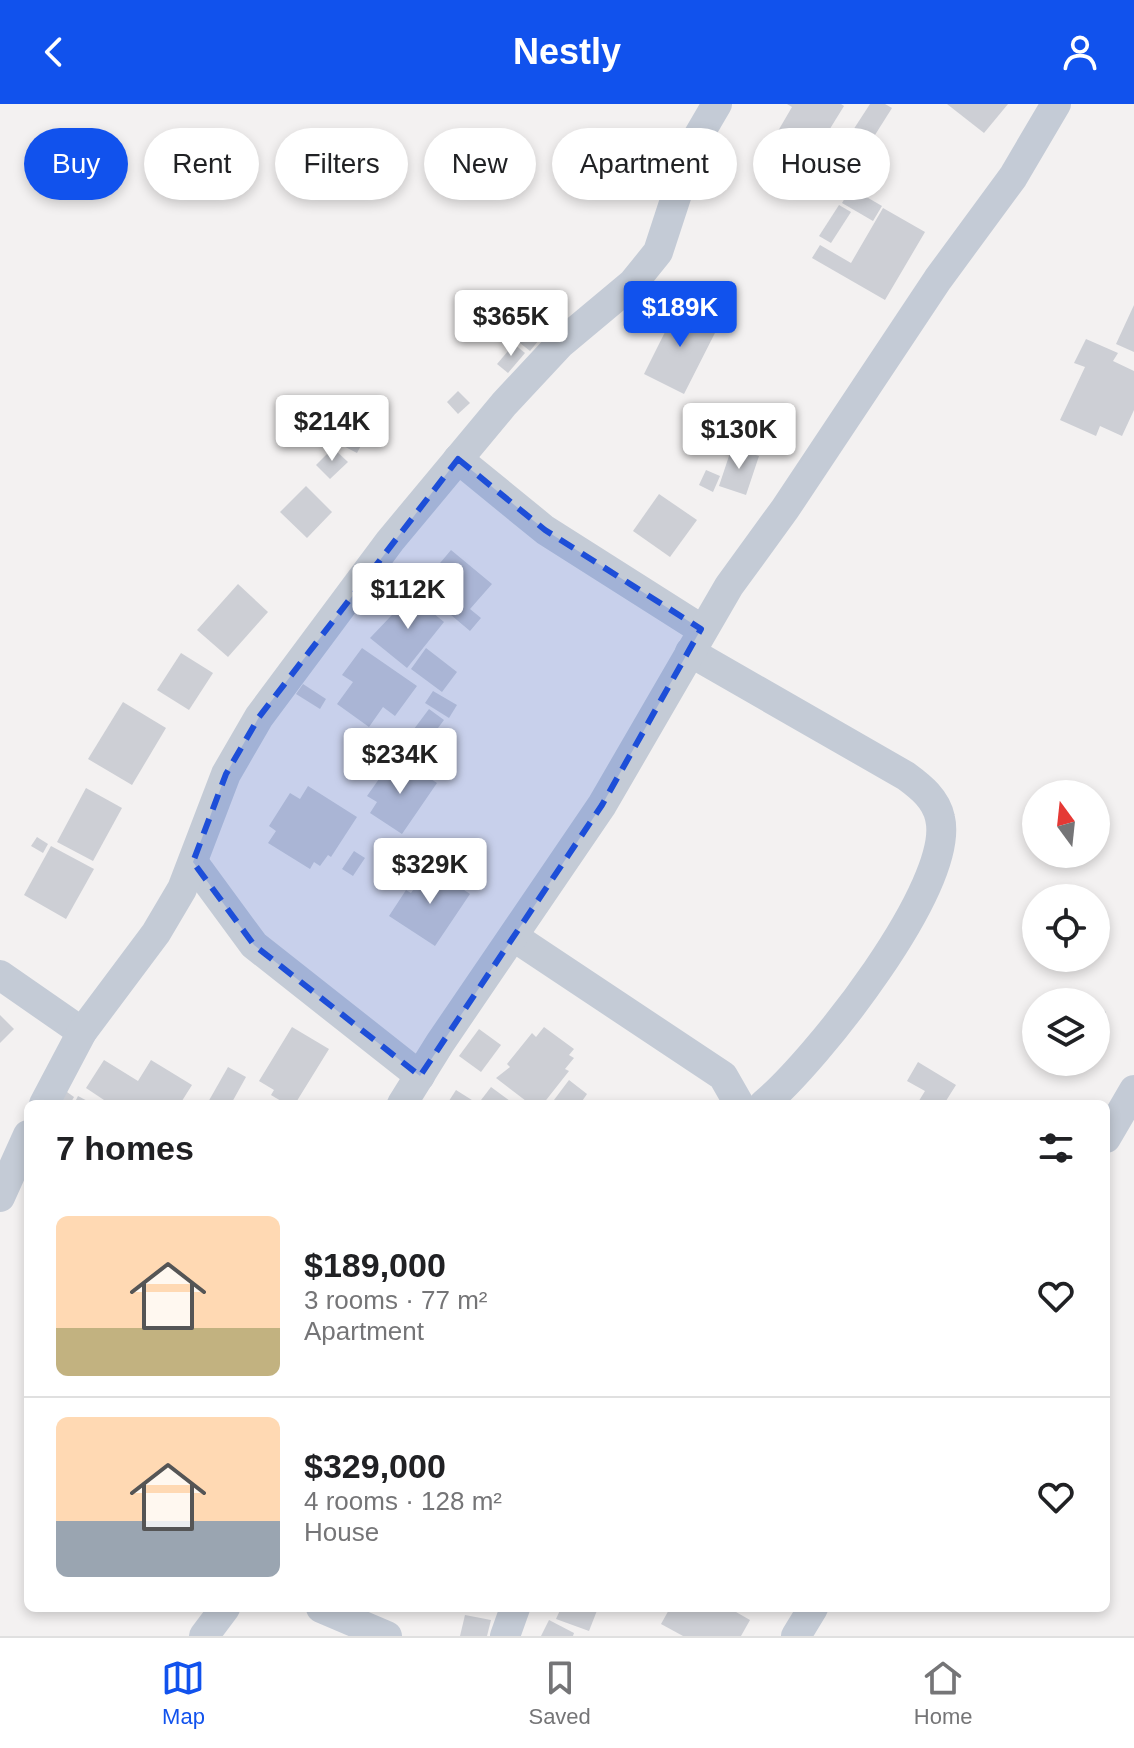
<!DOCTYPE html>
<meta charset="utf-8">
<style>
:root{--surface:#fff;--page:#f2f2f2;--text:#202124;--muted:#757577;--line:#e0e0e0;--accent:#1152ed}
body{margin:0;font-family:Helvetica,sans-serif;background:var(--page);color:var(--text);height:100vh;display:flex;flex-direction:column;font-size:30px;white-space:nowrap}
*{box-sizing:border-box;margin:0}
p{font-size:26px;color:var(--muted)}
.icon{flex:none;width:44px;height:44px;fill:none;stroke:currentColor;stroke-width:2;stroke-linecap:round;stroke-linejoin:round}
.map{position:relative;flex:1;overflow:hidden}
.sheet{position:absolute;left:24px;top:996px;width:1086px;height:512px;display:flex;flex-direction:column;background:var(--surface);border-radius:12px;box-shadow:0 4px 12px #0003}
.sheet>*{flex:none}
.hud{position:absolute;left:24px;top:24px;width:1086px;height:72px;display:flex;gap:16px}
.needle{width:52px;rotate:345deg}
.fabs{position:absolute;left:1022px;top:676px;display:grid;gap:16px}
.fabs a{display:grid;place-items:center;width:88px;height:88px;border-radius:50%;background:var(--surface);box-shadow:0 4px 12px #0003;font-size:40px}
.price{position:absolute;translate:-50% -68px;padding:0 18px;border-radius:8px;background:#fff;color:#222;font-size:26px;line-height:52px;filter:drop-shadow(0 2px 4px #0008)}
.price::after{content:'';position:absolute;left:50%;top:48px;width:24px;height:18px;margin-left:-12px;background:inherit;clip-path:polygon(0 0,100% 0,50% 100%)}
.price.on{background:var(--accent);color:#fff}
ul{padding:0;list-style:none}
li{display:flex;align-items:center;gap:24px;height:200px;padding:0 32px}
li+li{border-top:2px solid var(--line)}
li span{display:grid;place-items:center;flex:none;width:224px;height:160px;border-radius:12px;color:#555}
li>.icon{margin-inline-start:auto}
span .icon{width:96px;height:96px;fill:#fffc;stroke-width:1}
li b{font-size:34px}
h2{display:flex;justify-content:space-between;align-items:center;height:96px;padding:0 32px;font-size:34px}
.pill{padding:0 28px;border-radius:36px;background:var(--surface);box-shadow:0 4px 12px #0003;font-size:28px;line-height:72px}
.pill.on{background:var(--accent);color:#fff}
header{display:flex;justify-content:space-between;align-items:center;height:104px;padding:0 32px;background:var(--accent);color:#fff;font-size:36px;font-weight:700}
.dock{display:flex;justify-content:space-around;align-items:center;height:112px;border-top:2px solid var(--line);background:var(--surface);font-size:22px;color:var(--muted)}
.dock a{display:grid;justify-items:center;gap:4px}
.dock .on{color:var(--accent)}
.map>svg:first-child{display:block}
</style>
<header><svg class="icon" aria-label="back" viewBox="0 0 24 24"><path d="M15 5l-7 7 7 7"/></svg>Nestly<svg class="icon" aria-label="person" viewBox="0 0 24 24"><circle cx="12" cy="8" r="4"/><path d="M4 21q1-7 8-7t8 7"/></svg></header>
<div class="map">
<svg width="1134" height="1532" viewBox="0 0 1134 1532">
<rect width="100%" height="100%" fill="#f3f1f1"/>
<g fill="#cdcfd5">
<polygon points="787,0 841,0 844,2 815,49 778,27 792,3"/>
<polygon points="870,0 885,0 892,4 851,69 833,57"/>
<polygon points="947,0 1008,0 984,29"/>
<polygon points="851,84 882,102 873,117 842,99"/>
<polygon points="839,101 851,108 831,139 819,132"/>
<polygon points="883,104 925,128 885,196 812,154 820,141 851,159"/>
<polygon points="666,198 718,223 684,290 644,270 671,216 660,211"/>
<polygon points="1134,201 1134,248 1116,240"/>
<polygon points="510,203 543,231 530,247 496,220"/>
<polygon points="1086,235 1118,249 1113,257 1134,267 1134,306 1122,332 1100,322 1096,332 1060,316 1085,263 1074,259"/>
<polygon points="514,240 525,249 508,269 497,260"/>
<polygon points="458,287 470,299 458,310 447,298"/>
<polygon points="338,315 367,330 357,349 328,334"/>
<polygon points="722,322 735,326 729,342 717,338"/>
<polygon points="732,343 759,352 746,391 719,382"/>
<polygon points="333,344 348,358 330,375 316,361"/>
<polygon points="706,366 720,372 713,388 699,381"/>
<polygon points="306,382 332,408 307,434 280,408"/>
<polygon points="659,390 697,416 670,453 633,427"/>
<polygon points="451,446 492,480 470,505 481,514 470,527 419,484"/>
<polygon points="238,480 268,508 228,553 197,526"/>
<polygon points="411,491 444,518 407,564 370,534"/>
<polygon points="362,544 417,582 395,612 383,603 369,623 337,600 353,578 342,571"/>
<polygon points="426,544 457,568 442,588 411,565"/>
<polygon points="181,549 213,569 189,606 157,586"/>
<polygon points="303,580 326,595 320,605 296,590"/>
<polygon points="433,587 457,601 449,614 425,599"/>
<polygon points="123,598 166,624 132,681 88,655"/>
<polygon points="429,605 444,616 426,640 411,629"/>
<polygon points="391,658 403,666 408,660 437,679 402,730 370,709 377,698 367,692"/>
<polygon points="308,682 357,713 331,753 328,751 320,762 314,758 310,765 268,739 276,727 269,722 290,689 300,695"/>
<polygon points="86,684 122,704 93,757 57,738"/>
<polygon points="37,733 48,740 43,749 31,742"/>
<polygon points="51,742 94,765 66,815 24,791"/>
<polygon points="354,747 365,754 353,772 342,765"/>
<polygon points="429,762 470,790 435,842 389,812 406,786 411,789"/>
<polygon points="1096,902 1106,908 1096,922"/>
<polygon points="0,911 14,925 0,939"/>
<polygon points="292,923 329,945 295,1000 286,1000 271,991 274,986 259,977"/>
<polygon points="544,923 574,945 569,951 574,954 565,965 569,967 543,1000 530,1000 496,974 510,963 507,960 532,929 536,933"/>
<polygon points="479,925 501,941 481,968 459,952"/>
<polygon points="104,956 138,977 151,956 192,981 180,1000 110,1000 86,984"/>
<polygon points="918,958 956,981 944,1000 917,1000 925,987 907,977"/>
<polygon points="228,963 246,973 231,1000 207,1000"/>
<polygon points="569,976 587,990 580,1000 551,1000"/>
<polygon points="60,983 74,993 70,1000 50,1000"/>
<polygon points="491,983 514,1000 478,1000"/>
<polygon points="456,986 475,998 473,1000 447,1000"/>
<polygon points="78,992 93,1000 74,1000"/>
<polygon points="561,1504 598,1504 589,1527 556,1515"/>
<polygon points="670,1504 729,1504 750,1516 741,1532 683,1532 661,1520"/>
<polygon points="465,1511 491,1516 487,1532 460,1532"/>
<polygon points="549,1516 574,1529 573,1532 541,1532"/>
</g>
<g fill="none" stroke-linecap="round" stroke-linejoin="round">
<g stroke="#c4cbd6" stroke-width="30">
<polyline points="458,355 545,426 701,525"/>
<path d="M 690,548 L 906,672 C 921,683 936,695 940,714 C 956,781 815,958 764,1000"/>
<polyline points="193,758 254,841 420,972"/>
<polyline points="514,833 723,972 739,1000"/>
<polyline points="0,871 82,928"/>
<polyline points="44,1000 82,928 156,829 182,785 226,670 259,613 390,437 504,300 560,240 633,179 658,148 693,41 717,0"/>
<polyline points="402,1000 440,939 602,701 729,482 785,405 938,175 1013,73 1056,0"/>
<polyline points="1106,1034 1134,986"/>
<polyline points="0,1093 28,1031"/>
<polyline points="321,1504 387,1532"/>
<polyline points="204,1532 225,1504"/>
<polyline points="505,1532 515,1504"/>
<polyline points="796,1532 813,1504"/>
</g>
</g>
<path fill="#1d4ed8" fill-opacity="0.2" stroke="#1d4ed8" stroke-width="6" stroke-dasharray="16 10" stroke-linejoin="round" d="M 458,355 L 545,426 L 701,525 L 602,701 L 420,972 L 254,841 L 193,758 L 226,670 L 259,613 Z"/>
</svg>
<div class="fabs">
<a><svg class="needle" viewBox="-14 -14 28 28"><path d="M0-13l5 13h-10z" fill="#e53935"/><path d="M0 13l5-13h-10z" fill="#757577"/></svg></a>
<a><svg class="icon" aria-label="locate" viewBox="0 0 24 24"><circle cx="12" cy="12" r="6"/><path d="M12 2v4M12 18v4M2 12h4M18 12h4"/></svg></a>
<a><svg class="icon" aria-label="layers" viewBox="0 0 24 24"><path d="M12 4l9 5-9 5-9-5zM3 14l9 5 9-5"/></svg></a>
</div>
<b class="price on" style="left:680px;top:245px">$189K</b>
<b class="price" style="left:511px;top:254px">$365K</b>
<b class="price" style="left:332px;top:359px">$214K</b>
<b class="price" style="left:739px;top:367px">$130K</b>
<b class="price" style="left:408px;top:527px">$112K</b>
<b class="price" style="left:400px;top:692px">$234K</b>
<b class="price" style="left:430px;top:802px">$329K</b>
<div class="hud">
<a class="pill on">Buy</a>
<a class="pill">Rent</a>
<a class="pill">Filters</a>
<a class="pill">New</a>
<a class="pill">Apartment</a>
<a class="pill">House</a>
</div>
<section class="sheet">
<h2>7 homes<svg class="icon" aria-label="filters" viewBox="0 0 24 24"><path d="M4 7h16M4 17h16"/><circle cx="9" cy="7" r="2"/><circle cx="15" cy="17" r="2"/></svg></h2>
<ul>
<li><span style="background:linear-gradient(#ffd9b3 70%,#c2b280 0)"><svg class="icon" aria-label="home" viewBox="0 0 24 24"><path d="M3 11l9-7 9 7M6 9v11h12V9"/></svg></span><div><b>$189,000</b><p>3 rooms · 77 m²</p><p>Apartment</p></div><svg class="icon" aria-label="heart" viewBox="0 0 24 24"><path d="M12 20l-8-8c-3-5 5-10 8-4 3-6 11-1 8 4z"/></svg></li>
<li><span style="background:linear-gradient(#ffd9b3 65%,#9aa5b1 0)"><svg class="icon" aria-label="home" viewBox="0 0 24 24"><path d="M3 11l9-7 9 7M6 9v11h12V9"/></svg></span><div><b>$329,000</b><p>4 rooms · 128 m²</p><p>House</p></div><svg class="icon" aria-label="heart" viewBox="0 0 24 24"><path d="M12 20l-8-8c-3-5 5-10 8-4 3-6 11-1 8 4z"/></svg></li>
</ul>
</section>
</div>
<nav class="dock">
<a class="on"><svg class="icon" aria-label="map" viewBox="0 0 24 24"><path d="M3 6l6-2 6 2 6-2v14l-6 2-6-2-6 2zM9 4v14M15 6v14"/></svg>Map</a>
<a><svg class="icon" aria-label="saved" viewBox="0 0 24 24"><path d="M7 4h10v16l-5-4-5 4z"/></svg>Saved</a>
<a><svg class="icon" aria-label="home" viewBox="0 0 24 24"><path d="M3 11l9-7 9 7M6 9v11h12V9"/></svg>Home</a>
</nav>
